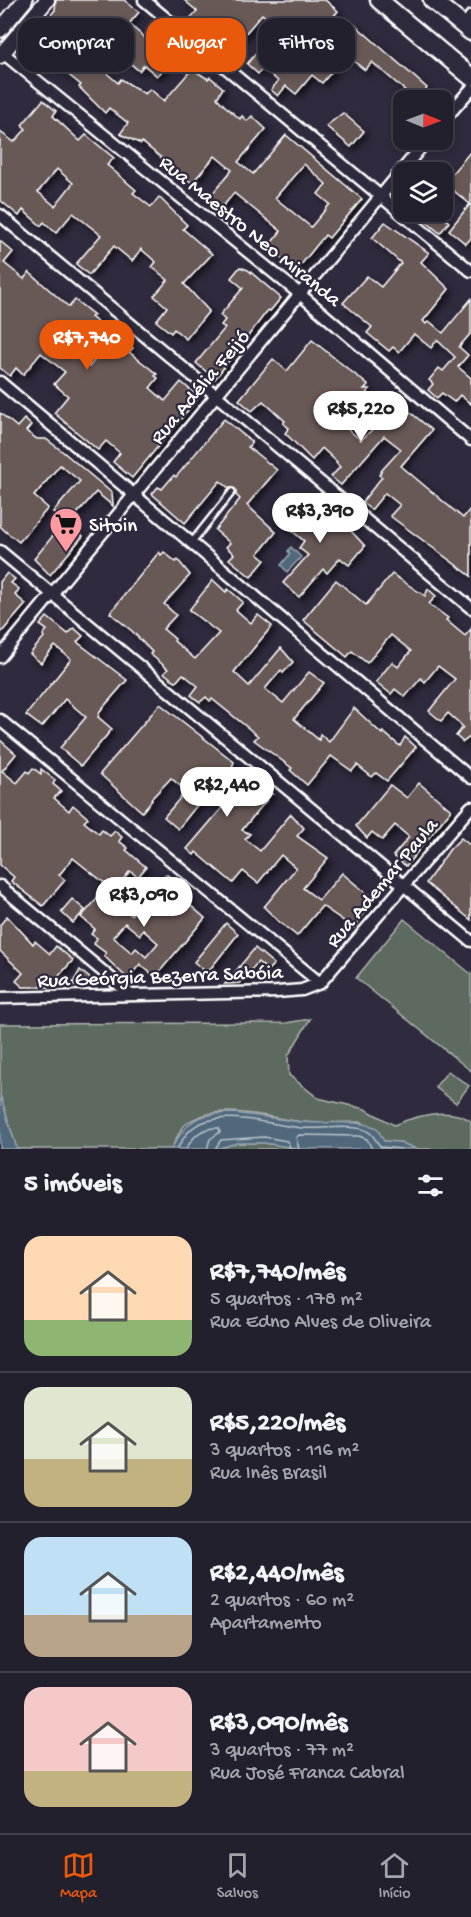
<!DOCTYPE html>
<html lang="pt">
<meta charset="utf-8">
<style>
:root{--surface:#23202e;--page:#2b2836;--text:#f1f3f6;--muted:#a3a3aa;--line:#403e4a;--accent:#ea580c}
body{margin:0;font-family:"Gochi Hand",sans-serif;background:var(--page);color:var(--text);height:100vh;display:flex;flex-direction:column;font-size:22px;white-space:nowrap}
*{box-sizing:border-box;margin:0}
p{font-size:20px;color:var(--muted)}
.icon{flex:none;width:33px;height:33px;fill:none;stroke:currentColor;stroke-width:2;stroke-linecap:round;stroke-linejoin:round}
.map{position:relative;height:1149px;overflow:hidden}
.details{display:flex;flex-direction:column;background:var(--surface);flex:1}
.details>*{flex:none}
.banner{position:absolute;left:18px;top:18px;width:435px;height:54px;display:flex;gap:12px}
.needle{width:39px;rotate:91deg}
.controls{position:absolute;left:393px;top:90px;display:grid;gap:12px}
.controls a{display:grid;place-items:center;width:60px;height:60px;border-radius:12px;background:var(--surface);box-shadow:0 3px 9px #0003,0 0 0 2px var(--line);font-size:30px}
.price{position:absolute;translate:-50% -51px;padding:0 14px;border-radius:21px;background:#fff;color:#222;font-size:20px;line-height:39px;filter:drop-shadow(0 2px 3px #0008)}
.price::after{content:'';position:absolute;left:50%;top:36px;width:18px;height:14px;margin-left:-9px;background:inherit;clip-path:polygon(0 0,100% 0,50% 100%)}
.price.current{background:var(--accent);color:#fff}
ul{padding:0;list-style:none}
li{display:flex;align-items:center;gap:18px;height:150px;padding:0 24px}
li+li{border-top:2px solid var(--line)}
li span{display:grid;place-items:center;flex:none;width:168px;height:120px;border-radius:18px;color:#555}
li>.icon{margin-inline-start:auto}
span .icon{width:72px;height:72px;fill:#fffc;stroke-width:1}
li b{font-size:26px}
h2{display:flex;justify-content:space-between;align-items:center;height:72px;padding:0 24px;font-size:26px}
.chip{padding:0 21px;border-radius:18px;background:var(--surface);box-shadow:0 3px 9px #0003,0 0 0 2px var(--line);font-size:21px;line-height:54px}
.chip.current{background:var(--accent);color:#fff}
.menu{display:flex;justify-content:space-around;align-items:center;height:84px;border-top:2px solid var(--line);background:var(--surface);font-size:16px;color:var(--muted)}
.menu a{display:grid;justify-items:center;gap:3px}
.menu .current{color:var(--accent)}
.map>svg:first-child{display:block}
</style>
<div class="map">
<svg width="471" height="1149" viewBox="0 0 471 1149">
<defs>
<filter id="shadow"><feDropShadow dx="3.5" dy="3.5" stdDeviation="3" flood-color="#0009"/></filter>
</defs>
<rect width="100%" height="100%" fill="#2f2a3d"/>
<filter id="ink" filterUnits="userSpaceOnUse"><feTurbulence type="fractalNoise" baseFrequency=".0167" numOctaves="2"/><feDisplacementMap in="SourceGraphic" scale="12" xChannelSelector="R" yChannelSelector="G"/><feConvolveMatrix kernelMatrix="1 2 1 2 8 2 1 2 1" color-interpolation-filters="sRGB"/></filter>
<g filter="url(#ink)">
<g fill="#5d6a5f" stroke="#aeb4af" stroke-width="1.5">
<polygon points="404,919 471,974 471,1071 356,978"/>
<path d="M 310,1019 L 288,1056 L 289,1075 L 318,1098 L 365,1109 L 394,1125 C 416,1116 449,1106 471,1121 L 471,1149 L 416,1149 L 399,1142 L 383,1141 L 362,1122 C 342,1122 321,1124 302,1122 C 268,1118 214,1100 185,1125 C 179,1131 175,1142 171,1149 L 17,1149 L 0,1095 L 0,1024 L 286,1023 Z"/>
<polygon points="448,1071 469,1086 456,1103 435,1087"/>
<polygon points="237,1143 264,1143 301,1149 216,1149"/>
</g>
<g fill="#51687c" stroke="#97a4b0" stroke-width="1.5">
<polygon points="291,547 301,557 287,572 281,565 290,554 288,551"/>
<polygon points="0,1095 17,1149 0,1149"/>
<path d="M 231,1113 C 255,1115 278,1119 302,1122 C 328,1125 352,1118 377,1128 L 384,1141 L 399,1142 L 416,1149 L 301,1149 L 264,1143 L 237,1143 L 216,1149 L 171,1149 C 188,1119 197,1114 231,1113 Z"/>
</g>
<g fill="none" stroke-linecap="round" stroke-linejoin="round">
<g stroke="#b9c3cb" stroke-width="1.5">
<path d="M 177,1149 C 184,1137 189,1128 201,1123 C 228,1111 274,1125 302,1128 C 321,1130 343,1124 362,1129 C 373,1132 374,1139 381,1147 L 401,1149"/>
<path d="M 186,1149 C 194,1135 202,1127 219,1128 L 220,1132 L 210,1139 L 207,1149"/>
<polyline points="215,1149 221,1140 264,1137 287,1141 291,1149"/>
<polyline points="299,1149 296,1138 299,1135 359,1136 367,1139 372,1149"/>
</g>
</g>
<g fill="#675956" stroke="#fff" stroke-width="1.5" fill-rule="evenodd" filter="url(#shadow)">
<path d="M 56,0 L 124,0 L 139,12 L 129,24 L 158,49 L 165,42 L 179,54 L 157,76 L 144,65 L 139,71 L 123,57 L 121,60 L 115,55 L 103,70 L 118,83 L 121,79 L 145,94 L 150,89 L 164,101 L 192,69 L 208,79 L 210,77 L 223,88 L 217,98 L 225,106 L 240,119 L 242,116 L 247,121 L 252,116 L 266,129 L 238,162 L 253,174 L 286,135 L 362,199 L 329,238 L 325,235 L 296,271 L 268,247 L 281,231 L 266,219 L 234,193 L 220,210 L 207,200 L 232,170 L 215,156 L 192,183 L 142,142 L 141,144 L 120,134 L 128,123 L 109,108 L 105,113 L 79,87 L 81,85 L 65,72 L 92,39 L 70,22 L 52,50 L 38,38 L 40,36 L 36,33 L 55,10 ZM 304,164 L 326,184 L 318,194 L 330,204 L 311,227 L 275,198 Z"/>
<polygon points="184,0 325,0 338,11 318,35 334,48 354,24 427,88 416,100 372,62 365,70 346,55 322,83 312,75 296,94 286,86 278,96 271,90 278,81 263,68 258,74 247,64 277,27 262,14 228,54 188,21 197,11"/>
<path d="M 43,100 L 56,111 L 53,116 L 80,141 L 86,135 L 114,158 L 107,165 L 136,190 L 133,193 L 151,207 L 159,197 L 187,225 L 183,229 L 212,254 L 184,284 L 209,311 L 186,339 L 174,329 L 171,333 L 156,321 L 167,307 L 154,296 L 168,280 L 152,267 L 156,262 L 141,249 L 132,261 L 114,246 L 89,275 L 76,264 L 101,235 L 73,213 L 56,233 L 44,222 L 41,226 L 23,210 L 19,216 L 0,200 L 0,132 L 14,142 L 26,129 L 22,125 ZM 57,169 L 73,183 L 55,206 L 38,192 Z"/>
<polygon points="343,113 364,131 351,147 326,126"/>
<polygon points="471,151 471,238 466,244 449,230 470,204 444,183"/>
<polygon points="414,212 436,212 449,222 440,233"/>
<polygon points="385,222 429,253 421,262 449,289 423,321 426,324 429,321 443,333 471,299 471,333 459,347 468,355 458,367 471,378 471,404 460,395 454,402 442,393 437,398 428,390 433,384 429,380 439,368 443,371 455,357 437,340 431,348 414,334 399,352 393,347 389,351 367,333 372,327 343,303 367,276 381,287 401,263 372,238"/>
<polygon points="0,241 13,252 4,263 24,279 29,272 69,307 75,300 94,315 91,317 98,323 73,353 89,367 116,334 133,348 129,352 157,374 155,376 158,378 150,388 165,401 181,382 199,397 132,478 113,462 120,453 106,441 98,450 54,413 68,396 54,384 65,372 41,353 23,375 16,368 10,376 0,368"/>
<polygon points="240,267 248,270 281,298 270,311 268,310 215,379 196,363 225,328 221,325 225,320 220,315 243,288 231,278"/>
<polygon points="312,340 368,385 364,389 370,389 340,423 361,440 377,425 373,417 394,392 409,404 405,408 432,430 401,466 463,518 471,508 471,576 390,516 400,505 385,493 371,510 362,502 382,477 379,475 382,470 401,449 384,436 341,485 331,477 340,467 336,463 337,462 322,448 312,460 285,433 289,428 283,423 285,421 263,401 252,411 239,400 273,359 287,371"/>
<polygon points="0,413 17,427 24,419 31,425 26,431 37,439 46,439 62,451 112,493 113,506 96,492 68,524 83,536 50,575 34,559 65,521 53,512 80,481 60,465 34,496 48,508 19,542 5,531 0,526"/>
<polygon points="224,419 252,442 248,447 277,470 247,505 276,532 258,554 265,560 251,577 229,559 234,554 226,547 230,543 215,530 240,499 236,495 235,489 229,488 220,481 185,523 152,494 158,487 162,489 174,475 176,477"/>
<polygon points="309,496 351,531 365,546 349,565 340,558 327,573 323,569 299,597 283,583 308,555 299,548 304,541 285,525"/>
<polygon points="159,552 161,555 164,552 176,562 178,560 190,575 164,604 176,615 163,629 175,639 174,641 195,659 219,633 189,610 213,580 226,592 228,589 243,602 236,610 251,623 258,615 272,626 234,672 249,686 281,648 293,662 283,673 281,670 265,689 283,703 309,672 324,683 294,719 319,740 320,734 329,742 354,708 382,734 383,732 400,746 405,737 416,747 387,781 376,773 372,777 357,765 352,771 331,756 307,785 290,770 292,768 254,740 258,736 212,699 210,701 206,697 200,702 191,695 198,686 183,674 176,682 164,673 168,669 150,654 152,652 132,631 110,613"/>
<polygon points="7,573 15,579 11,583 19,589 15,595 26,604 0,634 0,582"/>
<polygon points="392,574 425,596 428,589 436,596 429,604 448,618 446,620 465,636 471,629 471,736 463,742 456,736 463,727 457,721 448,713 441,721 429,711 455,679 438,666 425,682 421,678 405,697 395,689 391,694 376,682 392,662 398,667 411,651 391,635 367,663 352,651 347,657 303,620 336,580 366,605"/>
<polygon points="47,617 68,634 74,628 83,636 77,642 127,680 100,711 98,717 112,729 81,766 60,748 86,717 65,699 42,727 26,715 71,659 55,646 41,663 30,654 44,637 43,635 47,630 40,625"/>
<polygon points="160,704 228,757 234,762 232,767 248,779 252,777 272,794 267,794 270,796 242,830 250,834 245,839 260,851 291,814 304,828 297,836 328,858 303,888 319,900 342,873 374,900 354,928 322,906 297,936 277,920 264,907 296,868 281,855 258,883 243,871 233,883 196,852 194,855 187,849 222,808 206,794 178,829 164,817 186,791 171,778 151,799 152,800 142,812 100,774"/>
<polygon points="0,740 16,754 2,771 17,783 27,771 29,773 33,768 41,774 41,769 55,780 53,784 61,791 54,798 69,811 73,805 88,818 84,822 99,834 102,830 110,836 115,831 122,837 119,841 128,848 126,850 146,867 138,877 130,871 110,895 103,889 107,885 73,858 59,875 65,880 43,906 11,881 14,877 0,865"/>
<polygon points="419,783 451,810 406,866 393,856 409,837 395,825 382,840 372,832 367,838 356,826 390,785 407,798"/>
<polygon points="461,838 471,846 471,920 426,883 450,849"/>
<path d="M 166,874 L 181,886 L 178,890 L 192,902 L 190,905 L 205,918 L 155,977 L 140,964 L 128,979 L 104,956 L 106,953 L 94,944 L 97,938 L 91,934 L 95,929 L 81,917 L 104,891 L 131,915 ZM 125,923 L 140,935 L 143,930 L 158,943 L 146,957 L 136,948 L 132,953 L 113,937 Z"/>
<polygon points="72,899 85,910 73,923 61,912"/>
<polygon points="7,916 33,944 35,941 50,954 56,946 73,960 49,987 23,987 16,981 23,973 0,951 0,925"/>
<polygon points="226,923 238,934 207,973 194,962"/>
<polygon points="255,948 274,964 268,970 258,962 240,983 225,984"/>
<polygon points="80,970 98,985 72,985"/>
</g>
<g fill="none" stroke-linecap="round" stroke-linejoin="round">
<g stroke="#fff" stroke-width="10">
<polyline id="service" points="192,542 232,492"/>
</g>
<g stroke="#fff" stroke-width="15">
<g id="minor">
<polyline points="144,0 471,271"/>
<polyline points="464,26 471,16"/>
<polyline points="3,53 301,295 471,440"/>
<polyline points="442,122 471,89"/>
<polyline points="0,215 471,608"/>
<polyline points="0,382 471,778"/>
<polyline points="0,551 471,941"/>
<polyline points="0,657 427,140"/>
<polyline points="0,720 320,983"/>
<polyline points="0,886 130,994"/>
<polyline points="320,983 471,807"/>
<polyline points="0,998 277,992 302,990 320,983"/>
</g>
</g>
<g stroke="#fff" stroke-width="18">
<g id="tertiary">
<polyline points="0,30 25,0"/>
<polyline points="0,56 47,0"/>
</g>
</g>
<g stroke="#fff" stroke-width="21">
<g id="primary">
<polyline points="379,0 471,77"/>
<polyline points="432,0 471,32"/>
</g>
</g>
<use href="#service" stroke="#2f2a3d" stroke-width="5"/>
<use href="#minor" stroke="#2f2a3d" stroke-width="10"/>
<use href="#tertiary" stroke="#2f2a3d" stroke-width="14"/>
<use href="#primary" stroke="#2f2a3d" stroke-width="16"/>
</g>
</g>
<defs>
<g id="supermarket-pin" transform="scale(1.725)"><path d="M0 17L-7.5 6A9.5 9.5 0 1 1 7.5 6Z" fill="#ff9aa2" stroke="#2f2a3d"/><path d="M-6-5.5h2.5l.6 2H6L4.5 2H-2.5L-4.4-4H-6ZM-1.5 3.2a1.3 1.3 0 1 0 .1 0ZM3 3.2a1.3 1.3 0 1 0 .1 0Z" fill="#111"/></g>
</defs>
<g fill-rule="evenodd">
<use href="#supermarket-pin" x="66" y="524"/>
</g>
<g text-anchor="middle" stroke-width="4.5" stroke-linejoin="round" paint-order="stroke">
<g font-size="21" fill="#fff" stroke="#2f2a3d">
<text transform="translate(251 230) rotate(39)" y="7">Rua Maestro Neo Miranda</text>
<text transform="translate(199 386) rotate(-50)" y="7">Rua Adélia Feijó</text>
<text transform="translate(381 882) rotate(-50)" y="7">Rua Ademar Paula</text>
<text transform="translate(160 975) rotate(-2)" y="7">Rua Geórgia Bezerra Sabóia</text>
</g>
<g font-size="21" fill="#fff" stroke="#2f2a3d" text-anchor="start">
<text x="89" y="531">Sitoin</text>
</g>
</g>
</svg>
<div class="controls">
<a><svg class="needle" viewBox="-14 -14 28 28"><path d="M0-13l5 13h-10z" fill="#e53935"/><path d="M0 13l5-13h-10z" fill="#a3a3aa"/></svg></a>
<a><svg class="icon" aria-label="layers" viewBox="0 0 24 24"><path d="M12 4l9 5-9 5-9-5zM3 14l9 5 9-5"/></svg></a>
</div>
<b class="price current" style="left:87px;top:371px">R$7,740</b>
<b class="price" style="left:361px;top:442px">R$5,220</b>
<b class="price" style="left:320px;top:544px">R$3,390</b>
<b class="price" style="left:227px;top:818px">R$2,440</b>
<b class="price" style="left:144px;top:928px">R$3,090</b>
<div class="banner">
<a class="chip">Comprar</a>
<a class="chip current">Alugar</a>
<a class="chip">Filtros</a>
</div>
</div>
<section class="details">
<h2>5 imóveis<svg class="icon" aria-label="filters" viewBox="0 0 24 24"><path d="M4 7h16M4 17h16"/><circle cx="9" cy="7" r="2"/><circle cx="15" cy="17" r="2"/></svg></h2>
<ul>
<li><span style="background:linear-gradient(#ffd9b3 70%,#8fb573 0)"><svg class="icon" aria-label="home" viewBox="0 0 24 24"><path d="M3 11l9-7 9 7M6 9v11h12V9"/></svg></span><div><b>R$7,740/mês</b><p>5 quartos · 178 m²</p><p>Rua Edno Alves de Oliveira</p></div></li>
<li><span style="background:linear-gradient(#dfe7d0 60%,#c2b280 0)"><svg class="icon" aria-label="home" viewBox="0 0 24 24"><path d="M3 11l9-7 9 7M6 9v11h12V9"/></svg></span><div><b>R$5,220/mês</b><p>3 quartos · 116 m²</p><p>Rua Inês Brasil</p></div></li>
<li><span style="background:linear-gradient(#bfe0f5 65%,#b9a48a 0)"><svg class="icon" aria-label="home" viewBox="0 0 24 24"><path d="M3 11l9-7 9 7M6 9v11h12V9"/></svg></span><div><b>R$2,440/mês</b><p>2 quartos · 60 m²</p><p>Apartamento</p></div></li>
<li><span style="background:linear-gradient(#f6c9c9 70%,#c2b280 0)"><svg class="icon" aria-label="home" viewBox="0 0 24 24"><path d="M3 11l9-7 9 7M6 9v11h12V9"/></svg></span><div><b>R$3,090/mês</b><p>3 quartos · 77 m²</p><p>Rua José Franca Cabral</p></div></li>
</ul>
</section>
<nav class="menu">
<a class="current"><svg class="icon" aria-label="map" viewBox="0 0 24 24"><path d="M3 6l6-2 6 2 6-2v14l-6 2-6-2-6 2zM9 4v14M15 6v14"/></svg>Mapa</a>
<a><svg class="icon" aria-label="saved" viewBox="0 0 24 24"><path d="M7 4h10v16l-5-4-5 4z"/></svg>Salvos</a>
<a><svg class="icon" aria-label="home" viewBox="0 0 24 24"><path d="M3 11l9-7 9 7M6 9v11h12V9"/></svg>Início</a>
</nav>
